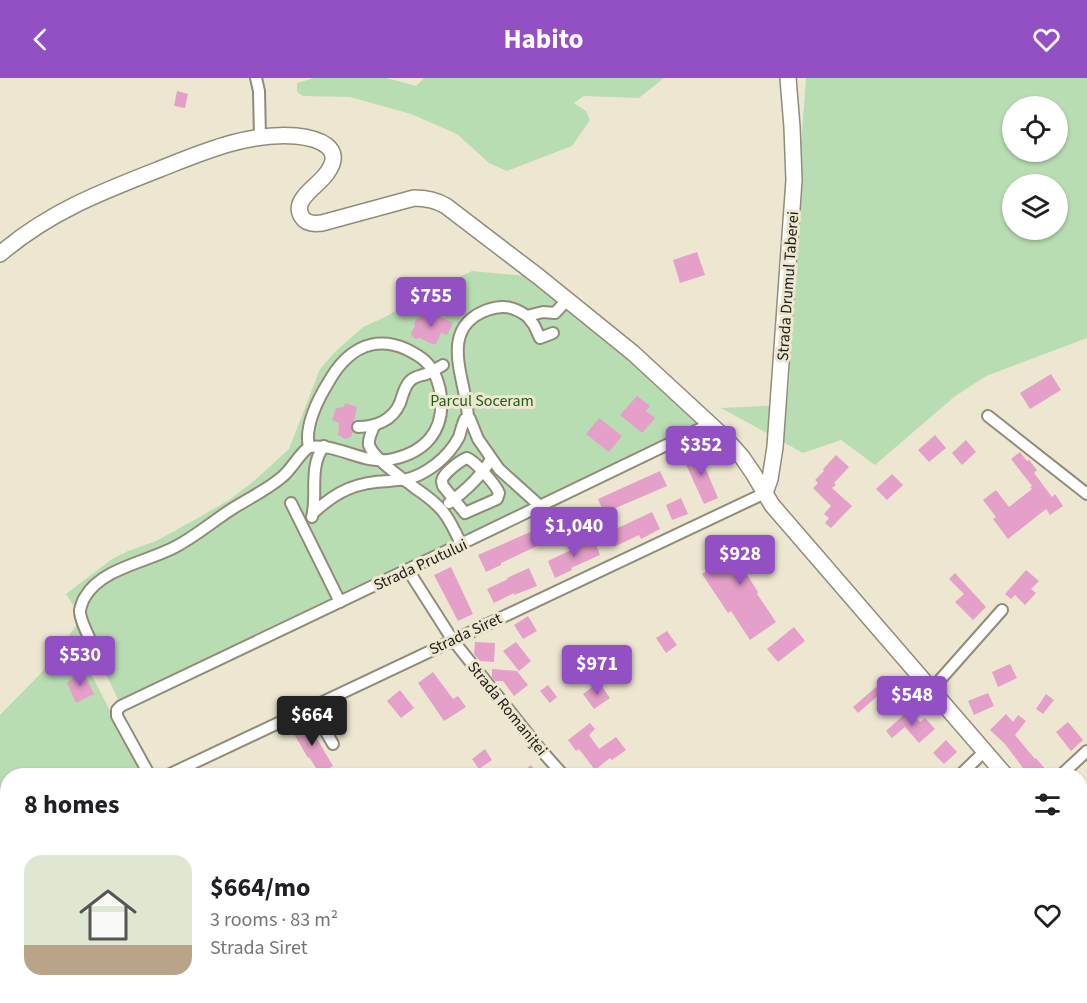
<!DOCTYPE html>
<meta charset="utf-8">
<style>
:root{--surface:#fff;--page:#f6f6f6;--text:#202124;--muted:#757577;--accent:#9350c5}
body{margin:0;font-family:"Source Sans 3",sans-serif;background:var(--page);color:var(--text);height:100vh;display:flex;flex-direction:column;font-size:22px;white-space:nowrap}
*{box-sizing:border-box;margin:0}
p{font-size:20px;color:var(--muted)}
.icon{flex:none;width:33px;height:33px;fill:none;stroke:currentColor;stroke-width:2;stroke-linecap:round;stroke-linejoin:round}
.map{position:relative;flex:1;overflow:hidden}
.drawer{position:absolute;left:0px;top:690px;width:1088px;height:236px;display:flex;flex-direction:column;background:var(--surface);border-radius:24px 24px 0 0;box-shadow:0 2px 4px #0004}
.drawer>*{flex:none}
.controls{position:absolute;left:1002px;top:18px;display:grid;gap:12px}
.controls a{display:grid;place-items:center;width:66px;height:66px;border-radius:50%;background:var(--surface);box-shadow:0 2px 4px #0004;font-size:30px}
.price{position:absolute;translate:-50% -51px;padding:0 14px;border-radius:6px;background:var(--accent);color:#fff;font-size:20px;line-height:39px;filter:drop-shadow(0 2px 3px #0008)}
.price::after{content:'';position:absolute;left:50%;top:36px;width:18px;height:14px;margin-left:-9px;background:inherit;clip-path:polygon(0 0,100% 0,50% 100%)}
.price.active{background:#222;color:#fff}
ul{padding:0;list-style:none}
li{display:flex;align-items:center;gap:18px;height:150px;padding:0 24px}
li span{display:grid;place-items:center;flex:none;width:168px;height:120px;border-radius:18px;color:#555}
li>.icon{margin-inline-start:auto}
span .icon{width:72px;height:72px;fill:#fffc;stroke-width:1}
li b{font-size:26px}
h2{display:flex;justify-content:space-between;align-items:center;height:72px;padding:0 24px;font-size:26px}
header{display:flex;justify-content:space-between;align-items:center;height:78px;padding:0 24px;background:var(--accent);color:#fff;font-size:27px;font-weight:700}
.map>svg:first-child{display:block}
</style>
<header><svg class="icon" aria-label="back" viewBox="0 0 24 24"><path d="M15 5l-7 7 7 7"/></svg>Habito<svg class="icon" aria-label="heart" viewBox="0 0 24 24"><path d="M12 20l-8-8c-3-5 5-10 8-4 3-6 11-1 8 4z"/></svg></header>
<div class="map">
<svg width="1087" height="925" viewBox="0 0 1087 925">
<rect width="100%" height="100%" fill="#ede7d2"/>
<g fill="#b9ddb2" fill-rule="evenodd">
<polygon points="314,0 387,0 416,8 424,0 664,0 639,20 584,18 574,25 586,33 590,42 572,68 507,93 489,85 457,56 411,36 350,19 303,18 297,14 297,5"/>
<path d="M 806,0 L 1087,0 L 1087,260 L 986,298 L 954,319 L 875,387 L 841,362 L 803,375 L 721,330 L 786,327 L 789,309 L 790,282 L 796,171 L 802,118 L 800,81 ZM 1012,28 L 1058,28 L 1058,74 L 1012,74 ZM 1012,106 L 1058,106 L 1058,152 L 1012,152 Z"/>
<polygon points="472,193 539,199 710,346 121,628 94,570 81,539 66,516 112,481 128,473 156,463 198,440 229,422 254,403 289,371 320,291 335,274 363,249 387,238 420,217"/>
<polygon points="78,545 97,580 86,586 143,697 8,698 7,728 0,720 0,637 46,590"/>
<polygon points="146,918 303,918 292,925 151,925"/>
</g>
<g fill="#e4a0c8">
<polygon points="177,13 188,16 185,30 174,28"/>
<polygon points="697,174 705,197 680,205 673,182"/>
<polygon points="426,237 430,240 439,238 453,245 447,257 441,255 436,266 432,266 420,260 416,261 412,258 411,255 415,248 414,245 416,242 421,238"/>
<polygon points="1051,296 1061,312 1030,331 1020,315"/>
<polygon points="637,318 650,328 646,333 655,340 642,355 620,337"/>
<polygon points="345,325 357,329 354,343 351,349 353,354 351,359 345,361 338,357 339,345 332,342 336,330 344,329"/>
<polygon points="599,340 622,358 609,374 586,356"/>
<polygon points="935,357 946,370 929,384 918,372"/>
<polygon points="966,362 976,374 962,387 952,375"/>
<polygon points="698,373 718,420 704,426 683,380"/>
<polygon points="1020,374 1027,383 1029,382 1037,392 1034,395 1052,419 1055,416 1063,428 1050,437 1046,431 1008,461 993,441 996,439 983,422 996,412 1009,429 1032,411 1030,409 1032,408 1011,381"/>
<polygon points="836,377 849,389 834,405 836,407 832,410 852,428 831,450 825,445 829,440 824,436 831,428 813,410 818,405 815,402 824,393 823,391"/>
<polygon points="660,393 667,408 604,435 598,421"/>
<polygon points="892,396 903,407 887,422 876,411"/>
<polygon points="681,420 688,436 672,442 666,427"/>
<polygon points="580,429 587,444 567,453 560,439"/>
<polygon points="652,434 660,451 641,461 639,457 614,469 607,455"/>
<polygon points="537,451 543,465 501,485 501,487 486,494 478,477"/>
<polygon points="754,458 756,461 760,458 769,471 742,489 758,514 757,516 776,544 750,562 731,533 728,535 702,496 710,490 706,483 729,468 733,473"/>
<polygon points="594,461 600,477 571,490 572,492 555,500 548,483"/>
<polygon points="451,489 473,536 458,543 434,497"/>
<polygon points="529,490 537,508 514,517 514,515 494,525 487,511 508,501 507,500"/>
<polygon points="1026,492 1039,503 1031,511 1036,515 1025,527 1015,517 1011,521 1005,516"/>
<polygon points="955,495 986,529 973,542 955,524 964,516 949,501"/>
<polygon points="528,538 537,553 523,561 514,547"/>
<polygon points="794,549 805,563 778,584 767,571"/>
<polygon points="667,553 677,567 666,575 656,560"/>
<polygon points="475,564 495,565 494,584 480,583 474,576"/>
<polygon points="516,564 531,583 519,593 503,573"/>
<polygon points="1010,586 1017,600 998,609 992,594"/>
<polygon points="82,591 94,616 76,625 67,605"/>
<polygon points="492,591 517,593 528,607 514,618 503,603 495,603 492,599"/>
<polygon points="433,594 453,621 458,618 466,629 444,643 418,605"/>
<polygon points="599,604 610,620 594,631 583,616"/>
<polygon points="548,607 557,619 550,625 540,613"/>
<polygon points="876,609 881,615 858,635 853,629"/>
<polygon points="909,610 915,617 900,631 894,624"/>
<polygon points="400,612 414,630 401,640 387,623"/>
<polygon points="988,615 994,628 974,637 968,623"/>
<polygon points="1046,616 1054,622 1043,636 1036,631"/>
<polygon points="909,632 920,644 925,640 935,651 919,665 905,649 892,660 886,653"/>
<polygon points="1006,636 1013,644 1018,637 1026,643 1015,657 1035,681 1036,680 1046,692 1041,698 1029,698 1005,666 990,652"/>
<polygon points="306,642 333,688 320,696 309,679 308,680 291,651"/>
<polygon points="1068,644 1083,662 1071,673 1056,654"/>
<polygon points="590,645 595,651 589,657 599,671 616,659 626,672 612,682 610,680 595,692 579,671 576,673 568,662"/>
<polygon points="946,662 957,674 944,686 933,675"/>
<polygon points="485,671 492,682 479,691 472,681"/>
<polygon points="531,687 539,698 517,698"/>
</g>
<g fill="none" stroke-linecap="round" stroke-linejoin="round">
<g stroke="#918c79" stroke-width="14">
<g id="street">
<polyline points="256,0 259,13 260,60"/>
<polyline points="527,238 534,247 540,260 553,255"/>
<polyline points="988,338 1087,416"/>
<path d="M 468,340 C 467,303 436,251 487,232 C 503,226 514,229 527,238 L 543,234 L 555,235 L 567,222"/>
<path d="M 374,348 C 372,354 368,360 369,367 C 373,379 394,394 404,402 C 426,397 448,380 459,359 C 461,353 462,347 465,341 L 470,341 L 478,361 L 499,391 L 540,428"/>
<path d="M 358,349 C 376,349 393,342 400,325 C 403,317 404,309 410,303 C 415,298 420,298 426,296 C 432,294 438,290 443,287"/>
<path d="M 467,380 C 475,383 496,407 499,415 L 497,421 L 465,435 L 443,408 C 443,407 442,405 442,403 C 442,396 461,382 467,380 Z"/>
<polyline points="291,425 340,524"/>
<path d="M 449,425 C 465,413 481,399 491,381"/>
<path d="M 313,435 C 337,413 356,404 389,403 C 393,403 399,401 403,402 C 407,403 411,407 415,410 C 442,428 448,437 461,466"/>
<path d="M 312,439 C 318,417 308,389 324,368"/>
<polyline points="408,492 452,561 540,671 564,698"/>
<path d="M 94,570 C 90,561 79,541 80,532 C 81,528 83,522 85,519 C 102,490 147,484 175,469 C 196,458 213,443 232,431 C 249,420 267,412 282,399 C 293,390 298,377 309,369 C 339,365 364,388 393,381 C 425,374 444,353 441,320 C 440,307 435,292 425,283 C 420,278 412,274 406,271 C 371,256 345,274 328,305 C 318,321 304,349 309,369"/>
<polyline points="932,611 1002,532"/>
<polyline points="311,628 333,666"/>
<polyline points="150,698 117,638 117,632 121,628 461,466 710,346"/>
<polyline points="166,698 765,415"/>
<polyline points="959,698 985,673"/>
<polyline points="1060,698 1087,673"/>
<polyline points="1080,776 1087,770"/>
<polyline points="0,781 8,777"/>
<polyline points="1080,827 1087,819"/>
<polyline points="1080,872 1087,864"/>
<polyline points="0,887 5,892 8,893"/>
<polyline points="334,918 340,925"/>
<polyline points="778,918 785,925"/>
<polyline points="302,925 309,918"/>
<polyline points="1034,925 1040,918"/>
</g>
</g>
<g stroke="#918c79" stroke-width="18">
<g id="secondary">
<path d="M 0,176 C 49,134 101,114 160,91 C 203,74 249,54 296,58 C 317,60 346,69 327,95 C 320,105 309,111 302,122 C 299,127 298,133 302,139 C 306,146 314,146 322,145 L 414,120 C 426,120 436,122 446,128 L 539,199 L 633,275 L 710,346 L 725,360 L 742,379 L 753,395 L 772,427 L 1006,698"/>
<polyline points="765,415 770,401 775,369 794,102 792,49 788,0"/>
<polyline points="1080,785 1087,793"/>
</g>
</g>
<use href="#street" stroke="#fff" stroke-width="10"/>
<use href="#secondary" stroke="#fff" stroke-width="15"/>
</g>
<g text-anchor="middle" stroke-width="6" stroke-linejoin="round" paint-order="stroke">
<g font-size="16" fill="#1f1d15" stroke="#ede7d2">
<text transform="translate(787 208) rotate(-86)" y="6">Strada Drumul Taberei</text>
<text transform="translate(420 486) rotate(-25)" y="6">Strada Prutului</text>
<text transform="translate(465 555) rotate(-25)" y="6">Strada Siret</text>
<text transform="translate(508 630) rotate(51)" y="6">Strada Romaniței</text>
</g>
<g font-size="16" fill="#1f5f12" stroke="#ede7d2">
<text x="482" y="328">Parcul Soceram</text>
</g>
</g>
</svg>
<div class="controls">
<a><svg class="icon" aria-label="locate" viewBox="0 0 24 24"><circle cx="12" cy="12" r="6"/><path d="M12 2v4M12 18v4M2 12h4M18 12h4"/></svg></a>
<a><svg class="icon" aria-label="layers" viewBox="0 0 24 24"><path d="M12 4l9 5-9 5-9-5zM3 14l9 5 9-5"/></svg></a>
</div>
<b class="price" style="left:431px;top:250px">$755</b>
<b class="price" style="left:701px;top:399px">$352</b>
<b class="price" style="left:574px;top:480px">$1,040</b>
<b class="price" style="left:740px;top:508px">$928</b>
<b class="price" style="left:80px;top:609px">$530</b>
<b class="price" style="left:597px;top:618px">$971</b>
<b class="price" style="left:912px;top:649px">$548</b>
<b class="price active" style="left:312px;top:669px">$664</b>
<section class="drawer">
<h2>8 homes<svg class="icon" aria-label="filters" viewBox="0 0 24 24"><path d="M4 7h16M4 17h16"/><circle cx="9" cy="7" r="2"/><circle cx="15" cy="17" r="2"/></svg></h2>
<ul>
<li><span style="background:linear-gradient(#dfe7d0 75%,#b9a48a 0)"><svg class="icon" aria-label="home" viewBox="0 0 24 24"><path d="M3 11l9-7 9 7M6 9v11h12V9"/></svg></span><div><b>$664/mo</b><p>3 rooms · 83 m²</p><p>Strada Siret</p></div><svg class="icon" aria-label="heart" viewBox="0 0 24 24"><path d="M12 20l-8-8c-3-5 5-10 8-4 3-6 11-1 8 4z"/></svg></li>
</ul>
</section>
</div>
